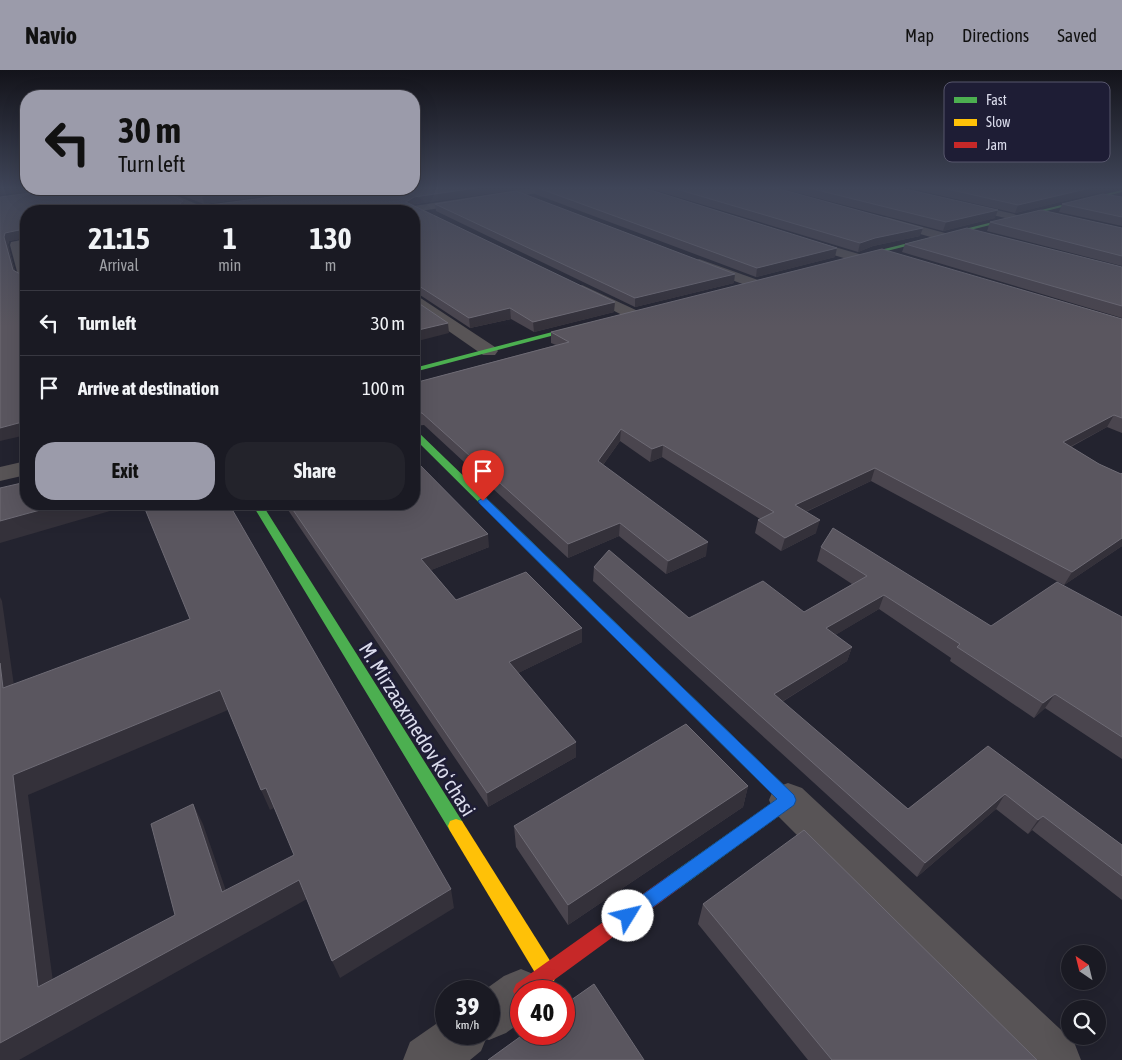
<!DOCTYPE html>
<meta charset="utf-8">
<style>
:root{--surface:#1a1a23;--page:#23232b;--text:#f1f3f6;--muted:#9fa1a6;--line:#383841;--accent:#9b9baa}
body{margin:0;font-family:"Asap Condensed",sans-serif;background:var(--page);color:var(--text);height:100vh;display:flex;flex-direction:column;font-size:19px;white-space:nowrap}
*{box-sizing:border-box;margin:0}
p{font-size:16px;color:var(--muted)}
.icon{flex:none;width:28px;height:28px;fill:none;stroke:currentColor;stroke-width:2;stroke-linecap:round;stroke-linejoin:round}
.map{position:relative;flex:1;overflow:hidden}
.details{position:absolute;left:20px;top:135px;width:400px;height:305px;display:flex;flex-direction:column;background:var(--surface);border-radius:20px;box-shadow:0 5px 20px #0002,0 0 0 1px var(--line)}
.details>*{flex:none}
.banner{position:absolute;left:20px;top:20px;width:400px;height:105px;border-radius:20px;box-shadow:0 5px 20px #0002,0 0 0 1px var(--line);background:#9b9baa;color:#111;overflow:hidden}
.needle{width:32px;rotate:325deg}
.fabs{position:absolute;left:1061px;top:875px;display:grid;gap:10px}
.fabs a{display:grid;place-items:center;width:45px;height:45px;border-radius:50%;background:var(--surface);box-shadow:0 5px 20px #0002,0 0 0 1px var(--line);font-size:25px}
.speed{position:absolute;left:435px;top:910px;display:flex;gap:10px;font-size:25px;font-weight:700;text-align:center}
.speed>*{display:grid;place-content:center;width:65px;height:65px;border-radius:50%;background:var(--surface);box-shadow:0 5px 20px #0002,0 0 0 1px var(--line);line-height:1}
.speed small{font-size:12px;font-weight:400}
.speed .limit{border:8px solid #d22;background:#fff;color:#111}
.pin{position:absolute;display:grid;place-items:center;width:42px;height:42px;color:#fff;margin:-51px -21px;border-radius:50% 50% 50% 0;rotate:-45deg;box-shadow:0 0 5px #0007}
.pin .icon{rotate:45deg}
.me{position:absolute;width:55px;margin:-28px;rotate:54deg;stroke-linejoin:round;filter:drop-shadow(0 0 4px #0008)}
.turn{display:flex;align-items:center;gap:18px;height:105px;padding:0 15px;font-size:22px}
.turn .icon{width:65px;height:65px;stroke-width:2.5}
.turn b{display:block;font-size:35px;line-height:42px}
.eta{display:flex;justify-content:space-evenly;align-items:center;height:85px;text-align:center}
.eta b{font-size:30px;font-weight:700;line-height:35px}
.primary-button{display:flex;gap:10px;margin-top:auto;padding:10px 15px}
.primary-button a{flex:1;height:58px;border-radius:20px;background:var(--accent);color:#111;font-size:20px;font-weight:700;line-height:58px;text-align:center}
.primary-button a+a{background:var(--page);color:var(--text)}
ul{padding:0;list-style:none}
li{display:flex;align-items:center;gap:15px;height:65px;padding:0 15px;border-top:1px solid var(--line)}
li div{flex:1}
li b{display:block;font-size:19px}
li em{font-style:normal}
header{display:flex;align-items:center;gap:30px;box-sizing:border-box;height:70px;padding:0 25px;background:var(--accent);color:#111}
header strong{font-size:24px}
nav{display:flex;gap:28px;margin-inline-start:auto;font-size:18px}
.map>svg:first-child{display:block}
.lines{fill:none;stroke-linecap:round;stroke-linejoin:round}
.street{fill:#585456;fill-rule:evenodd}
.fast{fill:#4caf50;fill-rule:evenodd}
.slow{fill:#ffc107;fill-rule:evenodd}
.jam{fill:#c62828;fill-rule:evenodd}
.wall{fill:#4a454e;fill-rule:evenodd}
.shaded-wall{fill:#34313a}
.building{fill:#5a565f;stroke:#6e6b75;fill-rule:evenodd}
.route{fill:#1a73e8;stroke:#114b97}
.labels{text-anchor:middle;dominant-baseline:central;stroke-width:5;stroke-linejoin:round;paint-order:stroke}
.near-street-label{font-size:21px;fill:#dbdcec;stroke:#1e1d35}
.key{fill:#1e1d35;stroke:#57566c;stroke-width:1}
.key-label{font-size:14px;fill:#dbdcec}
</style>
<header>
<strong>Navio</strong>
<nav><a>Map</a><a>Directions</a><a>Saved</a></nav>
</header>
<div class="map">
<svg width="1122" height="990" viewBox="0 0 1122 990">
<rect width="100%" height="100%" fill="#23232f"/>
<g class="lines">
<path class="street" d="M 532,118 L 556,118 L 551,121 L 414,142 L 395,141 L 401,138 Z
M 884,118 L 902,118 L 1014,144 L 1020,147 L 1014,150 L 885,120 Z
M 147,119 L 161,119 L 208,139 L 206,141 L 198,141 Z
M 886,147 L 945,163 L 947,166 L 941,170 L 882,153 L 882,149 Z
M 800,167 L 859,184 L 861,187 L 854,191 L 796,174 L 794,171 Z
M 26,169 L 26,177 L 23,177 L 26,187 L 26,213 L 19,209 L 10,175 L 11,172 Z
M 699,189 L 758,210 L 760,213 L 758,216 L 748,216 L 694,196 L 692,193 Z
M 582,215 L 638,241 L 640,244 L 632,249 L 626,247 L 577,222 L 575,219 Z
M 414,225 L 419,227 L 495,277 L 498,281 L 495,285 L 483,285 L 414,237 Z
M 26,391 L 26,405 L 0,411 L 0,397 Z
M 788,713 L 802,718 L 1074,972 L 1081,990 L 1021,990 L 774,742 L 769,730 L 774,718 Z
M 521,899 L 538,906 L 544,921 L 521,921 L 521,952 L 506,963 L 489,970 L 486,969 L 481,981 L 470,990 L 403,990 L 410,972 L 446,947 L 446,964 L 489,964 L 489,921 L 483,921 L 504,906 Z"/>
<path class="fast" d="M 1122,120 L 1122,122 L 847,191 L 844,189 Z
M 587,253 L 589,254 L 589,256 L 414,302 L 414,298 Z
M 414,360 L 417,361 L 794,725 L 796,730 L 794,735 L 680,818 L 674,820 L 668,818 L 665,812 L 668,806 L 777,729 L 414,368 Z
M 252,434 L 262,434 L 462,751 L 464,756 L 462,761 L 456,763 L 450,761 Z"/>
<path class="slow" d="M 456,749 L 462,751 L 554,897 L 556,904 L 554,911 L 547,913 L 540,911 L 450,761 L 448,756 L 450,751 Z"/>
<path class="jam" d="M 674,804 L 680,806 L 683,812 L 680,818 L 539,921 L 521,921 L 521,930 L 516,928 L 513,921 L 516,914 L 668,806 Z"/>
</g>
<path class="wall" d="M 414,118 L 527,118 L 415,134 L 413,135 L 614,242 L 534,262 L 511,249 L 470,258 L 420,225 L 414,224 L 414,141 L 26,141 L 26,365 L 0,127 L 183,131 L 184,135 L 210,135 ZM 24,168 L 24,203 L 22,205 L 15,201 L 8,175 L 9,171 Z
M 535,118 L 644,118 L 835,187 L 756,207 L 535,124 Z
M 648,118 L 776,118 L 920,166 L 873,176 L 858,182 Z
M 779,118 L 901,118 L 995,148 L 943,161 Z
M 909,118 L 1118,118 L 1015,143 Z
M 165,119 L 317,119 L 204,134 Z
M 1122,127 L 1122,156 L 1059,142 L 1062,134 Z
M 435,134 L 734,213 L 635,237 L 436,141 Z
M 990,152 L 1122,158 L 1122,196 L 987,161 Z
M 905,174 L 1122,197 L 1122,248 L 902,182 Z
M 1122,249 L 1122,363 L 1107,357 L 1071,377 L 1099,394 L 1121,404 L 1122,403 L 1122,476 L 1064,515 L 871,411 L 806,442 L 816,463 L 781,481 L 755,463 L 758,450 L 760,449 L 662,387 L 650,392 L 620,371 L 603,395 L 706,486 L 666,504 L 619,466 L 568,488 L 424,355 L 414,356 L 414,313 L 556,275 L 551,273 L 551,262 Z
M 284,434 L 414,434 L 489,477 L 431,500 L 456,530 L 582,558 L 582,572 L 518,603 L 576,687 L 488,737 Z
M 821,477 L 991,556 L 1122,547 L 1122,689 L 1045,638 L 1034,648 L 950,591 L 951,588 L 879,539 L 835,565 L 852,577 L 847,591 L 782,632 L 908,739 L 988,676 L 1122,775 L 1122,830 L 1032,760 L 1028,764 L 996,739 L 917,807 L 593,511 L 594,497 L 689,548 L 804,542 L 852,514 L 817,491 Z
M 748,716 L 743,737 L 568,855 L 516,777 L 514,756 Z
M 703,834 L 1037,990 L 808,990 L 698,854 Z"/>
<path class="shaded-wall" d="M 0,118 L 26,118 L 26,119 L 47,119 L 0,125 Z
M 476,118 L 527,118 L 415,134 L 407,140 L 406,132 L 414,127 Z
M 1090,118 L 1118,118 L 1015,143 L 1018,135 Z
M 261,119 L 317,119 L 204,134 L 202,126 Z
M 998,140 L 995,148 L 943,161 L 946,152 Z
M 923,158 L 920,166 L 873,176 L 858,182 L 860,173 L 875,168 Z
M 24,159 L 26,168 L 9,171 L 8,175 L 17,209 L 13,200 L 4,167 L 5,163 Z
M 837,178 L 835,187 L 756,207 L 757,198 Z
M 735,204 L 734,213 L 635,237 L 635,228 Z
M 615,232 L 614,242 L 534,262 L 533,252 Z
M 510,238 L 511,249 L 470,258 L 469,248 Z
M 448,253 L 449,263 L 414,272 L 414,261 Z
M 1114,345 L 1107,357 L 1056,384 L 1063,372 Z
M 26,351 L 26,365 L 0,371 L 0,358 Z
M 621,359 L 620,371 L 597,403 L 598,391 Z
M 663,375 L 662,387 L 650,392 L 652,379 Z
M 875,398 L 871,411 L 792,448 L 795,435 Z
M 62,434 L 134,434 L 0,473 L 0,451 Z
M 820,450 L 816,463 L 781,481 L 785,468 Z
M 620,453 L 619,466 L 568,488 L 568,474 Z
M 488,464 L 489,477 L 424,503 L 421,489 Z
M 1122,468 L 1122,476 L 1064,515 L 1072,502 Z
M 708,472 L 706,486 L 666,504 L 668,491 Z
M 884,525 L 879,539 L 822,573 L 826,558 Z
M 0,527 L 2,531 L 17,637 L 3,618 L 0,593 Z
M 582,558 L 582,572 L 510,607 L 509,592 Z
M 852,577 L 847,591 L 770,639 L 774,624 Z
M 220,620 L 228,640 L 28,725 L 56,934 L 38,917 L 13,705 Z
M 1055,624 L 1045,638 L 1034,648 L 1043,633 Z
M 576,672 L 576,687 L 488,737 L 487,723 Z
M 748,716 L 743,737 L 568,855 L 568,835 Z
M 266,718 L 274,738 L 270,740 L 261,720 Z
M 1005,724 L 996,739 L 917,807 L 925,793 Z
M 193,734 L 203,754 L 233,841 L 222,822 Z
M 1043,746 L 1032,760 L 1028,764 L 1038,750 Z
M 299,810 L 307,829 L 19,990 L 0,990 L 0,973 Z
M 451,819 L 454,838 L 340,908 L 332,891 Z"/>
<path class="building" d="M 414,118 L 476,118 L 414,127 L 406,132 L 615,232 L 533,252 L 510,238 L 469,248 L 419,216 L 414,214 L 414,141 L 26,141 L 26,351 L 0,358 L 0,127 L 61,119 L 157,119 L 183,131 L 180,133 L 182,135 L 210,135 L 332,119 L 414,119 ZM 24,159 L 24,168 L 22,170 L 24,203 L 22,205 L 13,200 L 4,167 L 5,163 Z
M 538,118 L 644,118 L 837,178 L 757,198 Z
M 673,118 L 776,118 L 923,158 L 875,168 L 860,173 Z
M 809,118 L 901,118 L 998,140 L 946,152 Z
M 943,118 L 1090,118 L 1018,135 Z
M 182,119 L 261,119 L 202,126 Z
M 516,121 L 735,204 L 635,228 L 435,134 Z
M 1103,124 L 1122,127 L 1122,147 L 1062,134 Z
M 1041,140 L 1122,158 L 1122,186 L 990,152 Z
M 967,158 L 1122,197 L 1122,236 L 905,174 Z
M 882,179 L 1122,249 L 1122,348 L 1114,345 L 1063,372 L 1099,394 L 1121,404 L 1122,403 L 1122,468 L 1072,502 L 875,398 L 795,435 L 820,450 L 785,468 L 758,450 L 774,442 L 663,375 L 652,379 L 621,359 L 598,391 L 708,472 L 668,491 L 620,453 L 568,474 L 422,343 L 414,343 L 414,313 L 569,272 L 551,262 Z
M 414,230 L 448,253 L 414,261 Z
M 414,389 L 488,464 L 421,489 L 456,530 L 526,502 L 582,558 L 509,592 L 576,672 L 487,723 L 289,434 L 414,434 Z
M 26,412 L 26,434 L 62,434 L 0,451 L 0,418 Z
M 143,434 L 229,434 L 451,819 L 332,891 L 299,810 L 0,973 L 0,593 L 3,618 L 190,549 ZM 220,620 L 261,720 L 266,718 L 294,785 L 222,822 L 193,734 L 151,754 L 175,845 L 38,917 L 13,705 Z
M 833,458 L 991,556 L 1057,512 L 1122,547 L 1122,667 L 1055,624 L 1043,633 L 957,577 L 960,574 L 884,525 L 826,558 L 852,577 L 774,624 L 908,739 L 988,676 L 1122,775 L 1122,806 L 1043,746 L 1038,750 L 1005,724 L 925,793 L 594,497 L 609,480 L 689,548 L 763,511 L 804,542 L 867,506 L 821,477 Z
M 686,654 L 748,716 L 568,835 L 514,756 Z
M 804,760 L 1037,990 L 832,990 L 703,834 Z
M 594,914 L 644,990 L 488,990 L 524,964 L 564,964 L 564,935 Z"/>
<linearGradient id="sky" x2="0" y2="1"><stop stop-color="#13131a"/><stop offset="0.46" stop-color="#3f4558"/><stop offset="1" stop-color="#3f4558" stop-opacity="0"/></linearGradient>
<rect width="1122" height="256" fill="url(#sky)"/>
<path class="route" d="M 483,428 L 487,429 L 794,725 L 796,730 L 794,735 L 628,855 L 621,852 L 618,846 L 621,840 L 777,729 L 480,434 L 478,431 Z"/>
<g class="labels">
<g class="near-street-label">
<text transform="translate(418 659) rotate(58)">M. Mirzaaxmedov koʻchasi</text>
</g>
</g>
<rect x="944" y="12" width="166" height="80" rx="8" class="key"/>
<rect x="954" y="27" width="23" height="6" fill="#4caf50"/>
<rect x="954" y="49" width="23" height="7" fill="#ffc107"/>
<rect x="954" y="72" width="23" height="6" fill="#c62828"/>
<g class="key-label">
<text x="986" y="35">Fast</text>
<text x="986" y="57">Slow</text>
<text x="986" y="80">Jam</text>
</g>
</svg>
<div class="fabs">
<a><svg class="needle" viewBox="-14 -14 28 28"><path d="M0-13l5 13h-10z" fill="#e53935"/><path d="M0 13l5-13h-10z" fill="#9fa1a6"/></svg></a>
<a><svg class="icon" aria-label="search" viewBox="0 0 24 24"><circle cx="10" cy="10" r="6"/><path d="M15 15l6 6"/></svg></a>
</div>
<div class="speed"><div>39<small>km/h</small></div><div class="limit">40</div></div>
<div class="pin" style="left:483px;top:431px;background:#d93025"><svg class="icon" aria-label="arrive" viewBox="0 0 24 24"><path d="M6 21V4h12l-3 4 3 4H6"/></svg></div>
<svg class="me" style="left:628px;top:846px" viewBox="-20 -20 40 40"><circle r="19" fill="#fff"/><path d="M0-13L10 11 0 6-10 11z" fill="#1a73e8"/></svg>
<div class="banner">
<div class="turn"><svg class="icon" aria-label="left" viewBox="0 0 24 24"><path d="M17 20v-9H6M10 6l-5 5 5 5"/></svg><div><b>30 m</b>Turn left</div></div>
</div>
<section class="details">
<div class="eta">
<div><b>21:15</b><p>Arrival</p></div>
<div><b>1</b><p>min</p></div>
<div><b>130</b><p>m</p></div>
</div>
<ul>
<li><svg class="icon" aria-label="left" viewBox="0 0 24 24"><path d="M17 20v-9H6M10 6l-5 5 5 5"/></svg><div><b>Turn left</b></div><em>30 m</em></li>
<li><svg class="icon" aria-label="arrive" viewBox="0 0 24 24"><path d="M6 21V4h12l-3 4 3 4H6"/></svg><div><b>Arrive at destination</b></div><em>100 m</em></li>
</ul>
<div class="primary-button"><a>Exit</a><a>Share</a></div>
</section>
</div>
